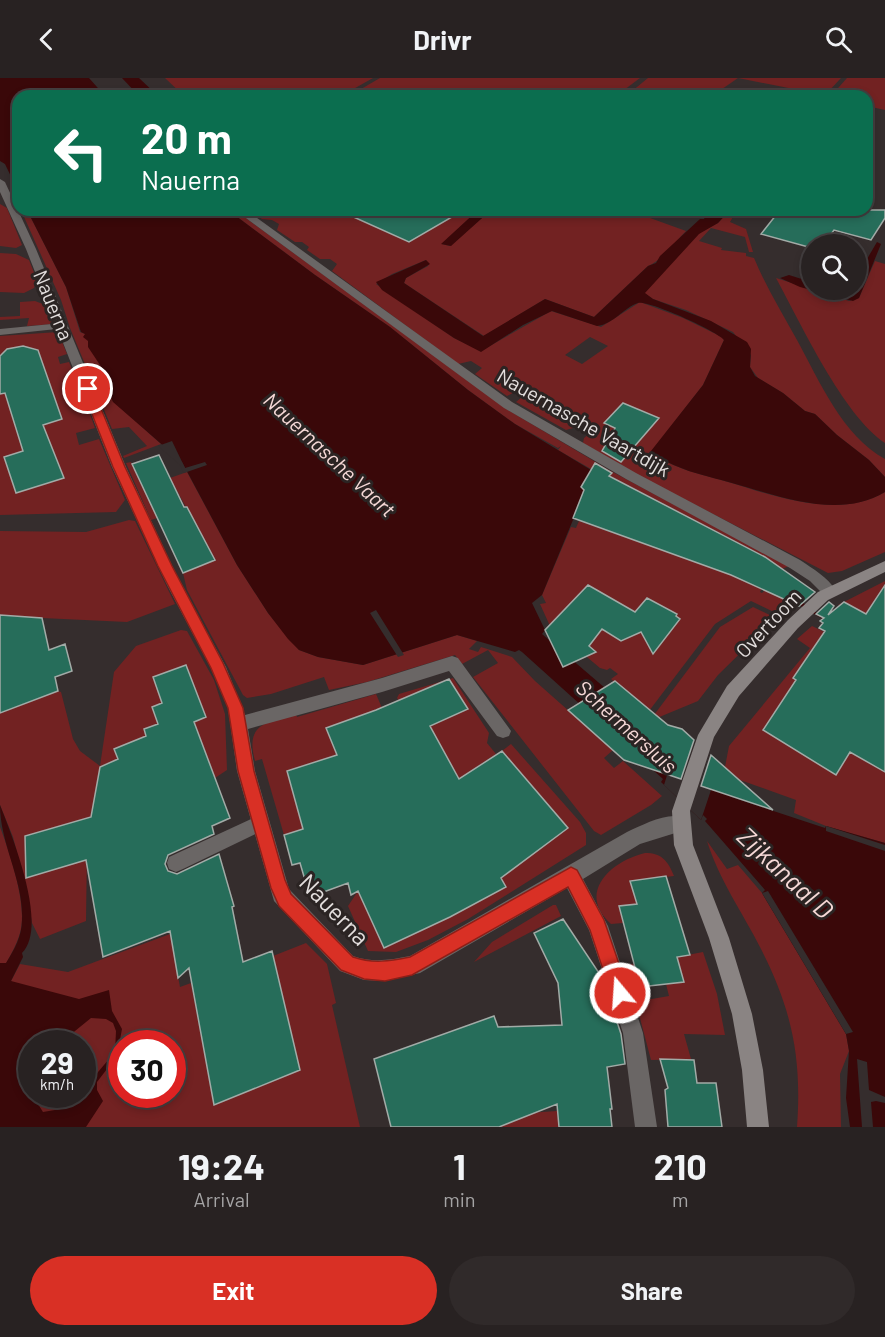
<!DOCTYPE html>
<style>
:root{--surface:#282222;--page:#302a2a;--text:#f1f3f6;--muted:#a5a4a5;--line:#443f40;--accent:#d93025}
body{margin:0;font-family:Barlow,sans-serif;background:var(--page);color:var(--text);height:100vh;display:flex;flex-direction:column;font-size:22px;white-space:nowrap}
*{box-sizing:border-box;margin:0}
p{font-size:20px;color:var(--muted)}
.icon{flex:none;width:33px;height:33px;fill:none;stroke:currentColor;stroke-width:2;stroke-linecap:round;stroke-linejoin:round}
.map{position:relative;height:1049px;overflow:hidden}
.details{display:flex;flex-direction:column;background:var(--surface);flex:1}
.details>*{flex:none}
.hud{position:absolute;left:12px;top:12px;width:861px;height:126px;border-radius:18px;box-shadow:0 3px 9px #0003,0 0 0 2px var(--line);background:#0b6e4f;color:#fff;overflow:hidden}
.buttons{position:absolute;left:801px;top:156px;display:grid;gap:12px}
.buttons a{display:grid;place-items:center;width:66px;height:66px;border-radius:50%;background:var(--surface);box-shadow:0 3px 9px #0003,0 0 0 2px var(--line);font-size:30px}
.speed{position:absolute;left:18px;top:952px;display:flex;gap:12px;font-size:30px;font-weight:700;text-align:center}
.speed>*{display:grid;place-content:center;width:78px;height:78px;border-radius:50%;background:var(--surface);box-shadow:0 3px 9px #0003,0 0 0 2px var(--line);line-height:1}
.speed small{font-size:15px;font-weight:400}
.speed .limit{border:9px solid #d22;background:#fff;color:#111}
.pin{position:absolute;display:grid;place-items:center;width:51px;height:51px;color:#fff;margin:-26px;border:3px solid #fff;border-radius:50%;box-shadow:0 2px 6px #0007}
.me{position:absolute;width:66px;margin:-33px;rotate:342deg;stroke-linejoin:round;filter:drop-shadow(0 0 4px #0008)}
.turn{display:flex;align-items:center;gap:21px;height:126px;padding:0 30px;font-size:27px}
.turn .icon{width:78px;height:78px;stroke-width:2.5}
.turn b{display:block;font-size:42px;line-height:51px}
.eta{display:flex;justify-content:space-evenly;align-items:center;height:102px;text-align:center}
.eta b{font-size:36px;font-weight:700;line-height:42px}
.button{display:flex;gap:12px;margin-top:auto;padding:12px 30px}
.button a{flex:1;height:69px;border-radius:36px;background:var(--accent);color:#fff;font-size:24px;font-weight:700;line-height:69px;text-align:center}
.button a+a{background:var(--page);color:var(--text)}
header{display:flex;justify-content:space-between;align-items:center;height:78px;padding:0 30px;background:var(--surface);font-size:27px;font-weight:700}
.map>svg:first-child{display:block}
.green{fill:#722222;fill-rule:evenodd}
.water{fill:#3a0809;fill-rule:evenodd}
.pier{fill:#352d2d}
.building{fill:#266d5a;stroke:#a2aba7;stroke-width:1.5}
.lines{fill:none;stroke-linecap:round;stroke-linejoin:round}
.lane{fill:#6a6665;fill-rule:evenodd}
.street{fill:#6a6665;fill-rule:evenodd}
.secondary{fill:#8a8483;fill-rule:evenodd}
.route{fill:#d93025;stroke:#8d1f18;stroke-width:1.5}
.labels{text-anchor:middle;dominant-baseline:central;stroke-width:6;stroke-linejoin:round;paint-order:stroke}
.street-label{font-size:20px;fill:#e3dedd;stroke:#2b2423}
.water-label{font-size:21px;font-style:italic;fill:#f6d9d7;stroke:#2b2423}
.near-street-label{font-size:24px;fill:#e3dedd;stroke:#2b2423}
.near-water-label{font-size:26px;font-style:italic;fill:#f6d9d7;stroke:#2b2423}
</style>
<header><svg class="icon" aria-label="back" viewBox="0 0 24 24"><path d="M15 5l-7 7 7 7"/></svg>Drivr<svg class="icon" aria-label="search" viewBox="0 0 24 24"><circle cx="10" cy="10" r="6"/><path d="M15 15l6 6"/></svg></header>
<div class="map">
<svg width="885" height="1049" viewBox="0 0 885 1049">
<rect width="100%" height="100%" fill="#352d2d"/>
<path class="green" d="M 165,0 L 373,0 L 341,18 L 184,18 Z
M 380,0 L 640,0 L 616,18 L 349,18 Z
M 648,0 L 841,0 L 828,14 L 829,18 L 738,0 L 712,18 L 626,18 Z
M 847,0 L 885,0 L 885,32 L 867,28 L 867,18 L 831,18 Z
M 0,126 L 7,130 L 22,167 L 16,170 L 0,168 Z
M 21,132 L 27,132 L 66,209 L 80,254 L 85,256 L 104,293 L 106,308 L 113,323 L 161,366 L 124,380 L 123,378 L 147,368 L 129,349 L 112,351 L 70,250 L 61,222 Z
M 228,132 L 235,132 L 508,332 L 609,392 L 789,488 L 782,491 L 762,477 L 593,389 L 591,391 L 558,372 L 561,368 L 558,370 L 515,346 L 468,312 L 390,249 L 315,197 Z
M 248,132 L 478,132 L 442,166 L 450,168 L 491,132 L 628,132 L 686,153 C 675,164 661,183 648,188 L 594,239 L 545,221 L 484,258 L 404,205 L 406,200 L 428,188 L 429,186 L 426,182 L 392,196 L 376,206 L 454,260 L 481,273 L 551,233 L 601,249 L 640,224 L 683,240 L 722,259 L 724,262 L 703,307 L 651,374 C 673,391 701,396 728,404 C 775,418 838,442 885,414 L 885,474 L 842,493 L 828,495 L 645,401 L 583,365 L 584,360 L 596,350 L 581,343 L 573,350 L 566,352 L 516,324 L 522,319 L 515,314 L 507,318 L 475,296 L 482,290 L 471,283 L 458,286 L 332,193 L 337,186 L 330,181 L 320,181 L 307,172 L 309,169 L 302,164 L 295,164 L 277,152 L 279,146 L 272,142 L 262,141 ZM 590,259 L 608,268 L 582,286 L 565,277 Z
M 730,132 L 737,132 L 730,144 L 746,151 L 753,174 L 749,174 L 745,159 L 711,150 L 699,163 L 722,170 L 721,172 L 746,175 L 746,178 L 754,180 C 766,209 782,235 797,262 C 820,304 842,357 885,381 L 885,399 L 869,382 L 837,357 L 815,336 L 805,333 L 783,315 L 758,300 L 750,289 L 751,277 L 733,254 L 686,232 L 653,221 L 644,215 L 699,155 L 718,145 Z
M 0,175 L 16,176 L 29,182 L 37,202 L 34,210 L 24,215 L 0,214 Z
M 875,183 L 885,186 L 885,365 C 843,337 801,246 776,200 L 849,223 L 859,220 Z
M 35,223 L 48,228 L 55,246 L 27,248 L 29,240 L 0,242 L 0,239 L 20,238 L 20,224 Z
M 58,254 L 67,276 L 58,279 L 60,286 L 69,284 L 76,301 L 67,303 L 67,306 L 77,304 L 84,321 L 75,325 L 76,327 L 86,325 L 95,350 L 76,355 L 79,367 L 99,361 L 125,422 L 116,434 L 0,437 L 0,258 Z
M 131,384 L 157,439 L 157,440 L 151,442 L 126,385 Z
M 187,394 L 237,487 L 268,535 L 299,572 L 318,579 L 363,587 L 457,557 L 477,563 L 469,571 L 478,574 L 481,569 L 512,579 L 535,603 L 613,672 L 604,680 L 614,690 L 623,683 L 662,718 L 651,727 L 601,757 L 594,753 L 473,599 L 498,585 L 488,572 L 462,586 L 455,577 L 367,604 L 329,612 L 324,599 L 271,616 L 247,620 L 243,617 L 187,512 L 183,495 L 215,482 L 170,400 Z
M 129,442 L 135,443 L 175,526 L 127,544 L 42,540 L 0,575 L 0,453 L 86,454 Z
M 579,443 L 741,500 L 762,510 L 760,514 L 762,515 L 769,509 L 794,525 L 782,538 L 751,523 L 715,546 L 649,633 L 611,601 L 618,596 L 610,590 L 607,592 L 600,590 L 550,548 L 540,526 L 546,525 L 542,517 L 571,449 L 576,450 Z
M 885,503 L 885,547 L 838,527 Z
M 753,529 L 776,540 L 718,597 L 698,623 L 657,640 L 654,637 L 720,549 Z
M 812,548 L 885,583 L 885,765 L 826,748 L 794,735 L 796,722 L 740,702 L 725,689 L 729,668 L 810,570 L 797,561 Z
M 181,552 L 187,553 L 214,602 L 225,636 L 227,692 L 215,700 L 199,657 L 161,657 L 206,639 L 186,587 L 153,599 L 162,625 L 152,629 L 158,646 L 144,651 L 146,658 L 114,671 L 118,681 L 100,689 L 87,770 L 86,843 L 40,861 L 32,845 L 27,813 L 13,759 L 0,727 L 0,635 L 58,613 L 61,614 L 73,661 L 80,673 L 100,688 L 114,594 L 136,568 Z
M 453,600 L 489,655 L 487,665 L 496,676 L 466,696 L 483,717 L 503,798 L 568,750 L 502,673 L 511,666 L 580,744 L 586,755 L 586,767 L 468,841 L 428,862 L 396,874 L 368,873 L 348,828 L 358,813 L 384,870 L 450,838 L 397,662 L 467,631 L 449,601 L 399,623 L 397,620 L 399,616 Z
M 376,616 L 382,630 L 326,650 L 343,694 L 331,679 L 287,693 L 303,751 L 284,757 L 262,681 L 255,683 C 245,646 265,645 296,636 L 297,639 Z
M 0,749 C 10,776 28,827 20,855 C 17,866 11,876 6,886 L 0,885 Z
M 707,763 L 727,791 L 738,787 L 762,815 L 846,956 L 849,973 L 840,996 L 841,1049 L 797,1049 C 802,980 792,932 761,871 C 743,835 719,802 707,763 Z
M 645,775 C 662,775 668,783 674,798 L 630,803 L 637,826 L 619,828 L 623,845 L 611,846 C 576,815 611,783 645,775 Z
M 553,827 L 556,827 L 561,838 L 474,884 L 492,864 Z
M 170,856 L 180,909 L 191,905 L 214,1027 L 300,992 L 273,878 L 306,865 L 327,886 L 336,925 L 332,927 L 360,1049 L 40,1049 L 34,1021 C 27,1012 28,1002 31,993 L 32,1017 L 82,1017 L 82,966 L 56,966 L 11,903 L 20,886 L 68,894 ZM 122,966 L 172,966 L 172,1017 L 122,1017 Z
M 703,874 L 717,916 L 725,957 L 684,956 L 691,981 L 651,982 L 626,887 L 636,885 L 646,922 L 669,918 L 666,906 L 677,879 Z
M 557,1033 L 559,1049 L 499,1049 L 528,1035 Z"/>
<path class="water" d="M 0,0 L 89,0 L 105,18 L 18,18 L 18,113 L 5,86 L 0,83 Z
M 122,0 L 139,0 L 158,18 L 139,18 Z
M 27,132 L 228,132 L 315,197 L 390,249 L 468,312 L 515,346 L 591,392 L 704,451 L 834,548 L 766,507 L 575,437 L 542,517 L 532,525 L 545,552 L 542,556 L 675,670 L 680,670 L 715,700 L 716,706 L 731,719 L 825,750 L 826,748 L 885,765 L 885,1049 L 850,1049 L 846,1020 L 849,973 L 846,956 L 762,815 L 765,812 L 705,743 L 707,741 L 703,737 L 701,742 L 661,704 L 663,701 L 522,574 L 519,572 L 515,574 L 457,557 L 363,587 L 318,579 L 299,572 L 288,561 L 268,535 L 237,487 L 182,384 L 113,324 L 106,308 L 104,293 L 88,269 L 88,263 L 83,259 L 85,256 L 81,254 L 66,209 Z
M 478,132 L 491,132 L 451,168 L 441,166 Z
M 709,132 L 730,132 L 718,145 L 699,156 L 645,215 L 653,221 L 711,243 L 747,264 L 751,271 L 750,289 L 755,298 L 783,315 L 805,333 L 815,336 L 837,357 L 869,382 L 885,399 L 885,414 C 839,442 779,418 732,405 C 704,397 674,392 651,373 L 703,307 L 724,262 C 717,253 648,222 638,225 C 623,230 614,246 597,248 L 552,233 L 523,247 L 481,274 L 454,260 L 382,212 L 376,204 L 426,182 L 430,186 L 406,200 L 404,205 L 483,258 L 545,221 L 594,239 L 648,188 L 656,185 L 660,178 L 700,141 L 704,141 Z
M 877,164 L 881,166 L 859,220 L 853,223 L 800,209 L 780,200 L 789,197 L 811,204 L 812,212 L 840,214 L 856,212 L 857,198 Z
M 0,727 C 12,758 49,848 22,875 L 23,879 L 11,903 L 79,921 L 109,912 L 112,933 L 122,951 L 117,978 L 97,1004 L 97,1012 L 103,1023 L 86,1049 L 0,1049 L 0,885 L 6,885 C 14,872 22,858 22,842 C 24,803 0,766 0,727 ZM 91,940 L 106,941 L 113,945 L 116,953 L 115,974 L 87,1007 L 81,1021 L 74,1026 L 68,1022 L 61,1031 L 43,1034 C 23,1004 32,1000 32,966 L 59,966 Z"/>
<path class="pier" d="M 172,363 L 185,390 L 205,384 L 207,387 L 184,395 L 179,386 L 158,368 Z
M 376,532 L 404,577 L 398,579 L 370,535 Z
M 680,670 L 715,700 L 701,742 L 664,707 L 675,671 Z
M 826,748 L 885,767 L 885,773 L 826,753 Z
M 768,813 L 853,954 L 846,956 L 762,815 Z
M 857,981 L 867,984 L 869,1012 L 885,1019 L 885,1025 L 876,1023 L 871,1024 L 873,1049 L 862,1049 Z"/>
<path class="building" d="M 338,132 L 464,132 L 409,164 Z
M 780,132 L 885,132 L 885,140 L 871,162 L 834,152 L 824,166 L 812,166 L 812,170 L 761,156 Z
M 23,268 L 38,272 L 62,341 L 43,347 L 64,400 L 16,415 L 4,379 L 23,373 L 5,315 L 0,316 L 0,278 L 7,271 Z
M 623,325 L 659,340 L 621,384 L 602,373 L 615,350 L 604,345 Z
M 159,377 L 184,429 L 187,429 L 215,482 L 183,495 L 132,386 Z
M 595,385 L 612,395 L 609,398 L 765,479 L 815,514 L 799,528 L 731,497 L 573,440 L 584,412 L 581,409 Z
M 588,507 L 635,534 L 647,520 L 677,536 L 676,538 L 680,541 L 653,576 L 641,554 L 621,563 L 602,551 L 589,568 L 596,574 L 563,589 L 545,552 Z
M 885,507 L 885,694 L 850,674 L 836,697 L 763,652 L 796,602 L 793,600 L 825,553 L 819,550 L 823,545 L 820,543 L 824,540 L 816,536 L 829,524 L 834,528 L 828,537 L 844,524 L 866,536 Z
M 0,537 L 42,540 L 49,572 L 65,566 L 72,593 L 55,599 L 58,613 L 0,635 Z
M 186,587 L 206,639 L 194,644 L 230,740 L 212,748 L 214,756 L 168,777 L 165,786 L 168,793 L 177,796 L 219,776 L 234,828 L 232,829 L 243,884 L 272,873 L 300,992 L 214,1027 L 189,890 L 178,900 L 170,853 L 103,879 L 86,782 L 26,800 L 25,758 L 91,739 L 100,689 L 118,681 L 114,671 L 146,658 L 144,651 L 158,646 L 152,629 L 162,625 L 153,599 Z
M 449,601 L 468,631 L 430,648 L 459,701 L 502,673 L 568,750 L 501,800 L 506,809 L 450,839 L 384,870 L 358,813 L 351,817 L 348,805 L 310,819 L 300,785 L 292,787 L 284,757 L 303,751 L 287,693 L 337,677 L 326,650 L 376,632 Z
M 615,603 L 668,647 L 682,651 L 694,662 L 681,701 L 624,682 L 568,632 Z
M 711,677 L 773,732 L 701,708 Z
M 666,798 L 690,877 L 677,879 L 684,904 L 640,909 L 619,828 L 637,826 L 630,803 Z
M 563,841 L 603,901 L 621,956 L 625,986 L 607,989 L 612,1031 L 610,1031 L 612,1049 L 559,1049 L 557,1026 L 499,1049 L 391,1049 L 374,981 L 494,938 L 498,949 L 562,947 L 558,905 L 534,855 Z
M 660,981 L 694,982 L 697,1005 L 716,1005 L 722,1049 L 668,1049 L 665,1012 L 668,1010 Z"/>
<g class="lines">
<path class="lane" d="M 62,245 L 66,246 L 66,250 L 0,257 L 0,251 Z
M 260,737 L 266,739 L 269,745 L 266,751 L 183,791 L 176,794 L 169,791 L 167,785 L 169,779 Z"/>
<path class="street" d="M 0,101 L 5,104 L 36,171 L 126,389 L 181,507 L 226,589 L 245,637 L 382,600 L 452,578 L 458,580 L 511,653 L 509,658 L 503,660 L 497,658 L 449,593 L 382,614 L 248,651 L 255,693 L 289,811 L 353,878 C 373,885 390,882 410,878 L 627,754 C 643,747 668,733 685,740 L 688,746 L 685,752 L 640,766 L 583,801 L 608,848 L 643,955 L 657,1049 L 635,1049 L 623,955 L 589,852 L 567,810 L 420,895 L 385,903 L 364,902 L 340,893 L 274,823 L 237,693 L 228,630 L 211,590 L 167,507 L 112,389 L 26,171 L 0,114 Z
M 235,132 L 246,132 L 512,324 L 636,395 L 800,482 C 813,491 828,499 836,513 L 834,517 L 824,517 L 810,503 L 790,490 L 626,401 L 504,330 Z"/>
<path class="secondary" d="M 885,483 L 885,494 L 828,522 L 798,550 L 739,618 L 714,659 L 690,733 L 693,767 L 729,860 L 752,936 L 763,992 L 769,1049 L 747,1049 L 742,992 L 732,936 L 709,860 L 674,767 L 672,733 L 698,657 L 727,608 L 788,542 L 818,514 Z"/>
</g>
<path class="route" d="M 88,308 L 93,311 L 125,389 L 172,488 L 223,585 L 243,630 L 254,693 L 285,802 L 291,816 L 353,879 C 373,886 390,883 410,879 L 571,789 L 577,792 L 604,842 L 629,915 L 627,922 L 620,924 L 613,922 L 590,852 L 568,809 L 412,897 L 385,903 L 364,901 L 341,892 L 279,828 L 271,810 L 238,693 L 228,630 L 211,590 L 158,488 L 113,389 L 82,311 Z"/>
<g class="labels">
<g class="street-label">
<text transform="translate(54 227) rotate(68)">Nauerna</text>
<text transform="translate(584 344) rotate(30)">Nauernasche Vaartdijk</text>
<text transform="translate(768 545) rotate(-47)">Overtoom</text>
</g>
<g class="water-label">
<text transform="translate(330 376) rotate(43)">Nauernasche Vaart</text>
<text transform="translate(627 648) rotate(42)">Schermersluis</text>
</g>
<g class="near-street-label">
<text transform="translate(335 831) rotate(46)">Nauerna</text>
</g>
<g class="near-water-label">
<text transform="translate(786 794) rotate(43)">Zijkanaal D</text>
</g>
</g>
</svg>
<div class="buttons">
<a><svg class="icon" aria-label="search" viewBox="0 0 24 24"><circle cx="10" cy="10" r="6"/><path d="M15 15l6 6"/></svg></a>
</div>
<div class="speed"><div>29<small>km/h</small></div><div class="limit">30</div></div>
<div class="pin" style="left:88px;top:311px;background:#d93025"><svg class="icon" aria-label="arrive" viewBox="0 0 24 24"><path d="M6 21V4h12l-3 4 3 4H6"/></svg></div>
<svg class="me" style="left:620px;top:915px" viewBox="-20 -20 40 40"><circle r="17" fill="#d93025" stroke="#fff" stroke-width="3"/><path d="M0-11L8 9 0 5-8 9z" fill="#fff"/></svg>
<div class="hud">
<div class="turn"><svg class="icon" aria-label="left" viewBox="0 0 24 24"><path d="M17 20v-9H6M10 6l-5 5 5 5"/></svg><div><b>20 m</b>Nauerna</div></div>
</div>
</div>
<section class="details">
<div class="eta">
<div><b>19:24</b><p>Arrival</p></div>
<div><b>1</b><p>min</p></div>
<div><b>210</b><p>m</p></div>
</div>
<div class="button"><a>Exit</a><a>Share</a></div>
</section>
